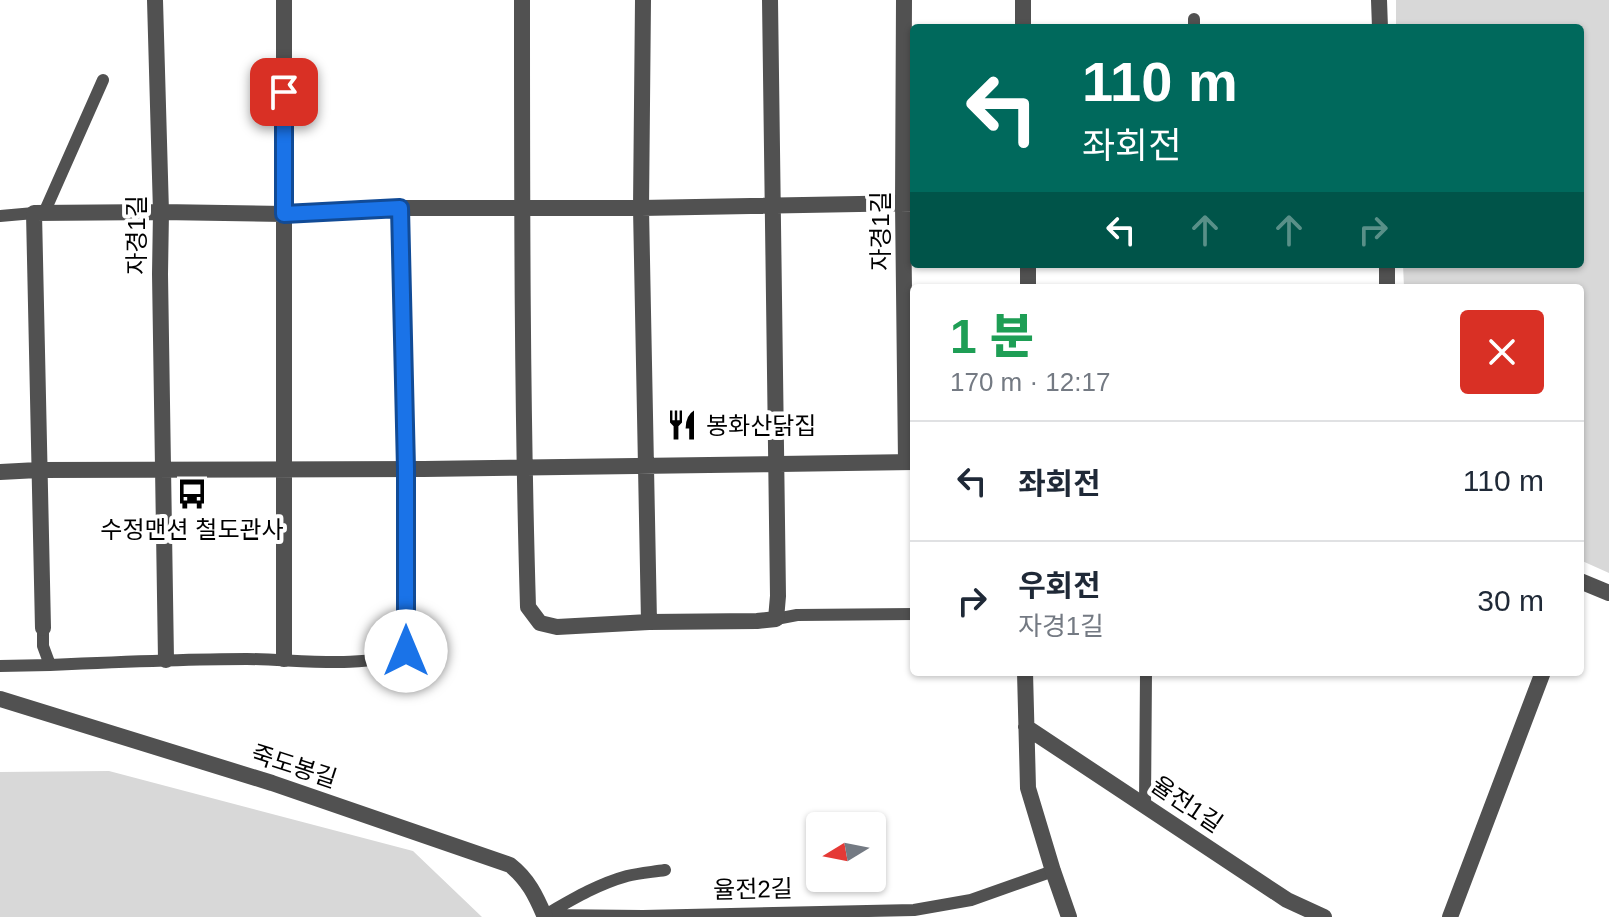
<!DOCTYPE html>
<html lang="ko">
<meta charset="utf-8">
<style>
:root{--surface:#fff;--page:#f2f2f3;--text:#1f2937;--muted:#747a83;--line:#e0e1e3}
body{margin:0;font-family:Helvetica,"Noto Sans KR",sans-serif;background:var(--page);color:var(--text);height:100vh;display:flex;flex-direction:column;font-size:30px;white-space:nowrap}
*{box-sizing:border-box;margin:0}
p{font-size:26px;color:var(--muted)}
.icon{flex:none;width:44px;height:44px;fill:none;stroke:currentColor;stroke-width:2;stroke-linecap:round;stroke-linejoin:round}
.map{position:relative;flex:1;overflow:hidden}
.panel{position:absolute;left:910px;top:284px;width:674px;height:392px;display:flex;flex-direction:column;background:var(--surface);border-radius:8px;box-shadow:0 2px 6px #0004}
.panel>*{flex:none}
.guide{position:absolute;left:910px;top:24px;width:674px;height:244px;border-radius:8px;box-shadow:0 2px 6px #0004;background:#00695c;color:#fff;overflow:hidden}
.needle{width:52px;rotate:260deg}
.controls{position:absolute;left:806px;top:812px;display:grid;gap:16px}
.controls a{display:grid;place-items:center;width:80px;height:80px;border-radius:8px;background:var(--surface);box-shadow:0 2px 6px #0004;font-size:40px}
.pin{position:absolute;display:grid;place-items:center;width:68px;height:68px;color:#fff;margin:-34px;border-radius:16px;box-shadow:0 4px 12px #0006}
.me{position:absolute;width:88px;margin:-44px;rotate:0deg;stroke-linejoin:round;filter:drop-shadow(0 0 6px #0008)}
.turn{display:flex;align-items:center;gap:28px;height:168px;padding:0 40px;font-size:36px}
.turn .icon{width:104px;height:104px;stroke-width:2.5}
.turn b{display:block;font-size:56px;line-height:68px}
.lanes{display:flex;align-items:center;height:76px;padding:0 40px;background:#0003;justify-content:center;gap:40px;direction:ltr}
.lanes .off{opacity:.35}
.round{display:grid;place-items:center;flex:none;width:84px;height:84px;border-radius:8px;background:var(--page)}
.headline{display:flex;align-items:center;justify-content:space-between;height:136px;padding:0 40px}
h1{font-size:48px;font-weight:800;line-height:60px;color:#1e9e55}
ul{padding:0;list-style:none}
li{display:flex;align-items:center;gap:24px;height:120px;padding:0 40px;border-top:2px solid var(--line)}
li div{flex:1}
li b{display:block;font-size:30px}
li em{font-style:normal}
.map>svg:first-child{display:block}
.green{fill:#d8d8d8}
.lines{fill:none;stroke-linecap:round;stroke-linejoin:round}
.service{stroke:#515151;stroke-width:12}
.minor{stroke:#515151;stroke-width:16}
.route-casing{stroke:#114b97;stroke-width:20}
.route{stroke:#1a73e8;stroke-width:14}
.labels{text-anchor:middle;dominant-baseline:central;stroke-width:8;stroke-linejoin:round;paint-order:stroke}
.street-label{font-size:24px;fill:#000;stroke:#fff}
.poi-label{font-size:24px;fill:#000;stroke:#fff;text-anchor:start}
</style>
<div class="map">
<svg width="1609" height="917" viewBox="0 0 1609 917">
<rect width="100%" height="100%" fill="#fff"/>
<path class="green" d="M 1396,0 L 1609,0 L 1609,573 L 1580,560 L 1580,288 L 1404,288 L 1403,264 L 1580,264 L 1580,28 L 1396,28 Z
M 109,771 L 413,851 L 482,917 L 0,917 L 0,772 Z"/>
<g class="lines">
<path class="service" d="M 1194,19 L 1194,28
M 44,213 L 103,80
M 0,216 L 34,213
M 776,619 L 797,615 L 914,614
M 43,628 L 43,646 L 50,665 C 116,662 182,659 247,659 C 295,659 363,670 406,651
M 0,666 L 50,665
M 1145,805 L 1146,672
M 547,914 C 573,899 598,884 627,876 C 640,873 653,872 665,870
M 544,915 L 643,916 L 914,910 L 971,900 L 1053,871"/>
<path class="minor" d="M 155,0 L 161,212 L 160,274 L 166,660
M 522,0 C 522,203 522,405 528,607 L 540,623 L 557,627 L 649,622 L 757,621 L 776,619 L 778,596 L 770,0
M 643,0 L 641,208 L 649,622
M 904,0 L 903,204 L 906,462
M 1023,0 L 1023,28
M 1379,0 L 1380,28
M 400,208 L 406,469 L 406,651
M 1387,264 L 1387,288
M 1028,288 L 1028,264
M 0,472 L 38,470 L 424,469 L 914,462
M 1580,581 L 1609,593
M 43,628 L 34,213 L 161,212 L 284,214 L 400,208 L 641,208 L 914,203
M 284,659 L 284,0
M 1025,672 L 1028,788 L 1053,871 L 1069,917
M 0,699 L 272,783 L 510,865 C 528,879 536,896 545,917
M 1026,727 L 1287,900 L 1324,917
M 1450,917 L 1543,672"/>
</g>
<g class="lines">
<g class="route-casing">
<path id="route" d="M 284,92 L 284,214 L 400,208 L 406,469 L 406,651"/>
</g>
<use href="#route" class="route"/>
</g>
<defs>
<g id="restaurant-bare" transform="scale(2.4)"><path d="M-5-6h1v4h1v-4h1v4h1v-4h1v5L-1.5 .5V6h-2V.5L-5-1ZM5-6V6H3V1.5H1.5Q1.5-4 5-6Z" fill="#000" stroke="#fff" stroke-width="2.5" paint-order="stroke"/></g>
<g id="bus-bare" transform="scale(2.4)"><path d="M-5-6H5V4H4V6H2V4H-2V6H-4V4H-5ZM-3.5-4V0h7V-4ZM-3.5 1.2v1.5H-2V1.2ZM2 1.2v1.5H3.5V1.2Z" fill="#000" stroke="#fff" stroke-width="2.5" paint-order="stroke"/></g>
</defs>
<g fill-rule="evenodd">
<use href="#restaurant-bare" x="682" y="425"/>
<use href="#bus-bare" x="192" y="494"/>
</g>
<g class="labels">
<g class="street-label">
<text transform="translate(880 231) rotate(-90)">자경1길</text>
<text transform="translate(136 235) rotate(-90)">자경1길</text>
<text transform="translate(294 766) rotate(18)">죽도봉길</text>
<text transform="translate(1187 804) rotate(34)">율전1길</text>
<text transform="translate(753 889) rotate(-1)">율전2길</text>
</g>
<g class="poi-label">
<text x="706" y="425">봉화산닭집</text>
<text x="192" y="529" text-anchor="middle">수정맨션 철도관사</text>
</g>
</g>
</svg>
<div class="controls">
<a><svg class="needle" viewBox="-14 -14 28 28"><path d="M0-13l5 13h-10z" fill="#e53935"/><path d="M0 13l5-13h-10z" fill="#747a83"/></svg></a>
</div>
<div class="pin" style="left:284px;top:92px;background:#d93025"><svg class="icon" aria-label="arrive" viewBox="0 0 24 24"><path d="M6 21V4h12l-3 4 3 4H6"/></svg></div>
<svg class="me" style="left:406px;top:651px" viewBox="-20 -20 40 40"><circle r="19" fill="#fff"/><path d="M0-13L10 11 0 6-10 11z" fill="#1a73e8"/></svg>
<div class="guide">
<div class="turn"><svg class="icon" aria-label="left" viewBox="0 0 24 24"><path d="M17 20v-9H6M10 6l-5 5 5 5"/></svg><div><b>110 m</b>좌회전</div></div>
<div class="lanes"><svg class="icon" aria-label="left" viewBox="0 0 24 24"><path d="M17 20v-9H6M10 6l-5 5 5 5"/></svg><svg class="icon off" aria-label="ahead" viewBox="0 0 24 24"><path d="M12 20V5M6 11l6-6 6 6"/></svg><svg class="icon off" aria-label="ahead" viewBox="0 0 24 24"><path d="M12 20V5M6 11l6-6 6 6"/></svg><svg class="icon off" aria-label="right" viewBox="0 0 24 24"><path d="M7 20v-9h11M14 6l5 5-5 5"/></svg></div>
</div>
<section class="panel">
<div class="headline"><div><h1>1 분</h1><p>170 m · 12:17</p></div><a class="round" style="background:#d93025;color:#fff"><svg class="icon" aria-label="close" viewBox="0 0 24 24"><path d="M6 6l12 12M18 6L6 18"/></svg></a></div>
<ul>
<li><svg class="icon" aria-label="left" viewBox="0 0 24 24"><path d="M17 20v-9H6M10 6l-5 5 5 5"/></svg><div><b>좌회전</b></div><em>110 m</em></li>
<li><svg class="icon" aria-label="right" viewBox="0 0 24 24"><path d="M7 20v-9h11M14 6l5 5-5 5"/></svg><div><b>우회전</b><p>자경1길</p></div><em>30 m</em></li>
</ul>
</section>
</div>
